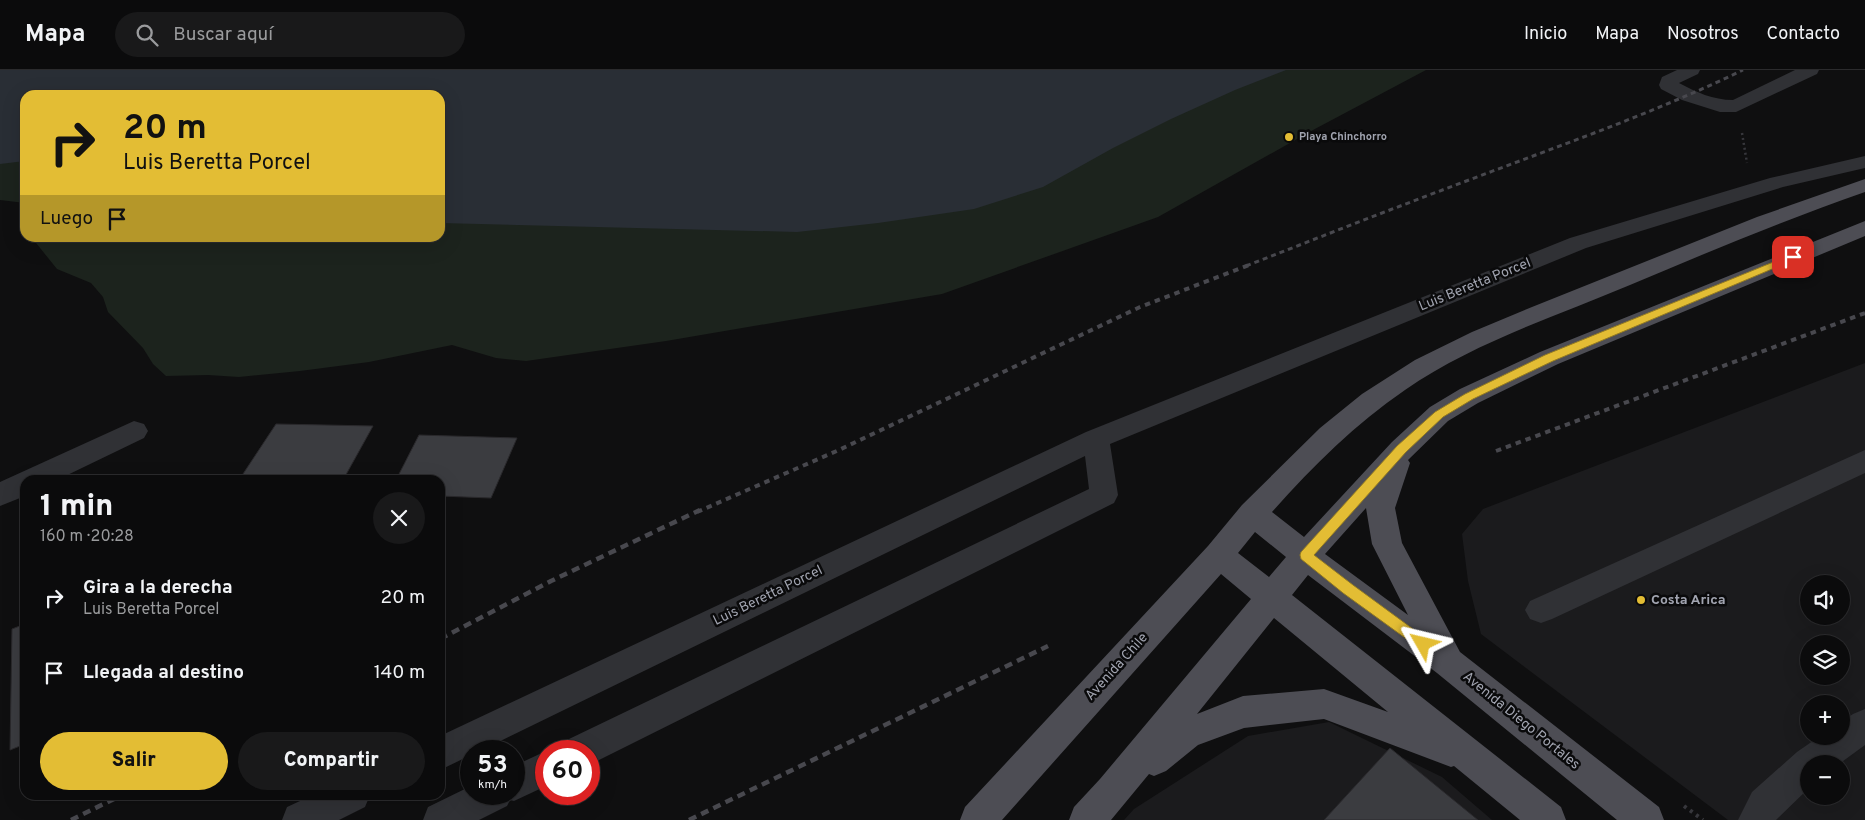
<!DOCTYPE html>
<html lang="es">
<meta charset="utf-8">
<style>
:root{--surface:#0b0b0c;--page:#19191a;--text:#f1f3f6;--muted:#9a9b9d;--line:#2b2b2d;--accent:#e3bd34}
body{margin:0;font-family:Overpass,sans-serif;background:var(--page);color:var(--text);height:100vh;display:flex;flex-direction:column;font-size:19px;white-space:nowrap}
*{box-sizing:border-box;margin:0}
p{font-size:16px;color:var(--muted)}
.icon{flex:none;width:28px;height:28px;fill:none;stroke:currentColor;stroke-width:2;stroke-linecap:round;stroke-linejoin:round}
.map{position:relative;flex:1;overflow:hidden}
.panel{position:absolute;left:20px;top:405px;width:425px;height:325px;display:flex;flex-direction:column;background:var(--surface);border-radius:15px;box-shadow:0 5px 20px #0002,0 0 0 1px var(--line)}
.panel>*{flex:none}
.banner{position:absolute;left:20px;top:20px;width:425px;height:152px;border-radius:15px;box-shadow:0 5px 20px #0002,0 0 0 1px var(--line);background:#e3bd34;color:#111;overflow:hidden}
.tools{position:absolute;left:1800px;top:505px;display:grid;gap:10px}
.tools a{display:grid;place-items:center;width:50px;height:50px;border-radius:50%;background:var(--surface);box-shadow:0 5px 20px #0002,0 0 0 1px var(--line);font-size:25px}
.speed{position:absolute;left:460px;top:670px;display:flex;gap:10px;font-size:25px;font-weight:700;text-align:center}
.speed>*{display:grid;place-content:center;width:65px;height:65px;border-radius:50%;background:var(--surface);box-shadow:0 5px 20px #0002,0 0 0 1px var(--line);line-height:1}
.speed small{font-size:12px;font-weight:400}
.speed .limit{border:8px solid #d22;background:#fff;color:#111}
.pin{position:absolute;display:grid;place-items:center;width:42px;height:42px;color:#fff;margin:-21px;border-radius:10px;box-shadow:0 2px 8px #0006}
.me{position:absolute;width:55px;margin:-28px;rotate:307deg;stroke-linejoin:round;filter:drop-shadow(0 0 4px #0008)}
.turn{display:flex;align-items:center;gap:18px;height:105px;padding:0 20px;font-size:22px}
.turn .icon{width:65px;height:65px;stroke-width:2.5}
.turn b{display:block;font-size:35px;line-height:42px}
.then{display:flex;align-items:center;height:48px;padding:0 20px;background:#0003;gap:10px;font-size:19px}
.round{display:grid;place-items:center;flex:none;width:52px;height:52px;border-radius:26px;background:var(--page)}
.summary{display:flex;align-items:center;justify-content:space-between;height:85px;padding:0 20px}
h1{font-size:30px;font-weight:800;line-height:38px}
.cta{display:flex;gap:10px;margin-top:auto;padding:10px 20px}
.cta a{flex:1;height:58px;border-radius:30px;background:var(--accent);color:#111;font-size:20px;font-weight:800;line-height:58px;text-align:center}
.cta a+a{background:var(--page);color:var(--text)}
ul{padding:0;list-style:none}
li{display:flex;align-items:center;gap:15px;height:75px;padding:0 20px}
li div{flex:1}
li b{display:block;font-size:19px}
li em{font-style:normal}
header{display:flex;align-items:center;gap:30px;box-sizing:border-box;height:70px;padding:0 25px;background:var(--surface);border-bottom:1px solid var(--line)}
header strong{font-size:24px}
nav{display:flex;gap:28px;margin-inline-start:auto;font-size:18px}
.search{width:350px;height:45px;background:var(--page);display:flex;align-items:center;gap:12px;box-sizing:border-box;padding:0 18px;border-radius:28px;color:var(--muted);font-size:19px}
.map>svg:first-child{display:block}
.built{fill:#1b1b1d;fill-rule:evenodd}
.green{fill:#1c231d}
.water{fill:#292e35}
.building{fill:#3b3c40;stroke:#2a292c}
.lines{fill:none;stroke-linecap:round;stroke-linejoin:round}
.path-far1{stroke:#37373c;stroke-width:2.5;stroke-dasharray:2 3;stroke-linecap:butt}
.path{stroke:#37373c;stroke-width:4;stroke-dasharray:3 4.5;stroke-linecap:butt}
.minor{fill:#303135;fill-rule:evenodd}
.major{fill:#4d4d54;fill-rule:evenodd}
.rail-far2{stroke:#48484e;stroke-width:3;stroke-dasharray:5 4;stroke-linecap:butt}
.rail-far1{stroke:#48484e;stroke-width:4;stroke-dasharray:5.5 5;stroke-linecap:butt}
.rail{stroke:#48484e;stroke-width:4.5;stroke-dasharray:8 5.5;stroke-linecap:butt}
.route{fill:#e3bd34;stroke:#947b22}
.poi-dot{fill:#e3bd34;stroke:#0a0a0b;stroke-width:2}
.labels{text-anchor:middle;dominant-baseline:central;stroke-width:5;stroke-linejoin:round;paint-order:stroke}
.far-poi-label{font-size:11px;font-weight:bold;fill:#a1a4b0;stroke:#0a0a0b;text-anchor:start}
.street-label{font-size:14px;fill:#a1a4b0;stroke:#0a0a0b}
.poi-label{font-size:14px;font-weight:bold;fill:#a1a4b0;stroke:#0a0a0b;text-anchor:start}
</style>
<header>
<strong>Mapa</strong>
<div class="search"><svg class="icon" aria-label="search" viewBox="0 0 24 24"><circle cx="10" cy="10" r="6"/><path d="M15 15l6 6"/></svg>Buscar aquí</div>
<nav><a>Inicio</a><a>Mapa</a><a>Nosotros</a><a>Contacto</a></nav>
</header>
<div class="map">
<svg width="1865" height="750" viewBox="0 0 1865 750">
<rect width="100%" height="100%" fill="#0f0f10"/>
<path class="built" d="M 1865,293 L 1865,750 L 1728,750 L 1481,564 L 1468,511 L 1462,464 L 1483,439 ZM 1809,514 L 1841,514 L 1841,546 L 1809,546 ZM 1809,574 L 1841,574 L 1841,606 L 1809,606 ZM 1809,634 L 1841,634 L 1841,666 L 1809,666 ZM 1809,694 L 1841,694 L 1841,726 L 1809,726 Z
M 1329,652 L 1442,707 L 1492,750 L 1124,750 L 1134,739 L 1248,666 Z"/>
<path class="green" d="M 0,0 L 1426,0 L 1313,60 L 1158,147 L 942,224 L 666,271 L 526,291 L 496,288 L 452,275 L 369,292 L 300,301 L 239,307 L 208,305 L 166,306 L 153,294 L 143,278 L 108,242 L 103,227 L 91,213 L 57,199 L 32,168 L 440,168 L 440,25 L 25,25 L 25,133 L 0,130 Z"/>
<path class="water" d="M 0,0 L 1286,0 L 1235,20 L 1171,49 L 1113,78 L 1043,117 L 974,139 L 878,153 L 797,162 L 440,153 L 440,25 L 25,25 L 25,91 L 0,94 Z"/>
<path class="building" d="M 276,354 L 373,356 L 343,410 L 241,407 Z
M 419,365 L 517,368 L 491,428 L 440,426 L 440,410 L 396,410 Z
M 25,554 L 25,674 L 10,680 L 12,559 Z
M 1390,678 L 1478,750 L 1324,750 Z"/>
<g class="lines">
<path class="path-far1" d="M 1742,63 L 1747,93"/>
<path class="path" d="M 1684,736 L 1703,750"/>
<path class="minor" d="M 1677,0 L 1700,0 L 1698,4 L 1679,13 C 1696,22 1713,30 1733,30 L 1795,0 L 1819,0 L 1817,4 L 1736,42 L 1720,42 L 1682,30 L 1661,19 L 1659,15 L 1662,7 Z
M 1865,86 L 1865,98 L 1783,117 L 1586,178 L 1110,374 L 1118,425 L 1114,433 L 593,693 L 589,694 L 589,681 L 564,681 L 569,669 L 1089,419 L 1085,386 L 480,681 L 471,681 L 471,685 L 440,700 L 440,666 L 1086,362 L 1570,168 L 1770,108 Z
M 134,351 L 144,354 L 148,361 L 144,368 L 57,410 L 25,410 L 25,426 L 0,436 L 0,412 Z
M 1865,380 L 1865,403 L 1552,549 L 1541,553 L 1530,549 L 1525,540 L 1530,531 Z
M 1865,639 L 1865,675 L 1839,694 L 1809,694 L 1809,718 L 1776,750 L 1738,750 L 1752,722 L 1797,682 L 1820,666 L 1841,666 L 1841,652 L 1853,644 Z
M 546,681 L 546,716 L 514,731 L 510,730 L 507,736 L 479,750 L 423,750 L 428,737 L 471,716 L 471,724 L 514,724 L 514,696 Z
M 313,725 L 370,725 L 365,737 L 339,750 L 282,750 L 287,737 Z"/>
<path class="major" d="M 1865,109 L 1865,122 C 1785,150 1708,182 1630,215 C 1554,247 1473,273 1405,320 C 1355,354 1312,397 1272,442 L 1304,467 L 1392,372 L 1430,337 L 1460,319 L 1540,282 L 1865,151 L 1865,166 L 1558,294 L 1478,333 L 1448,351 L 1408,390 L 1410,393 L 1395,438 L 1402,473 L 1460,582 L 1659,737 L 1664,750 L 1617,750 L 1437,603 L 1308,505 L 1292,525 L 1561,737 L 1566,750 L 1520,750 L 1454,696 L 1451,697 L 1324,649 L 1244,658 L 1198,675 L 1166,701 L 1154,706 L 1149,704 L 1111,750 L 1069,750 L 1074,737 L 1100,709 L 1251,529 L 1221,504 L 1002,750 L 960,750 L 965,737 L 1208,476 L 1242,435 L 1320,358 L 1362,324 L 1415,290 L 1472,262 L 1532,237 L 1757,147 ZM 1366,438 L 1372,474 L 1408,545 L 1325,484 ZM 1255,462 L 1286,487 L 1269,507 L 1238,483 ZM 1274,548 L 1388,642 L 1324,619 L 1243,626 L 1197,644 Z"/>
<path class="rail-far2" d="M 1246,196 C 1320,167 1394,138 1469,110 C 1561,75 1654,43 1743,0"/>
<path class="rail-far1" d="M 1496,381 L 1865,243
M 697,442 L 839,380 L 1140,237 L 1249,195"/>
<path class="rail" d="M 440,569 L 551,511 L 700,440
M 71,750 L 122,725
M 689,750 L 1048,576"/>
</g>
<path class="route" d="M 1793,184 L 1797,187 L 1796,189 L 1553,291 L 1473,329 L 1443,347 L 1406,382 L 1314,485 L 1353,515 L 1428,570 L 1430,574 L 1428,578 L 1423,580 L 1419,578 L 1343,523 L 1301,489 L 1300,485 L 1301,482 L 1397,376 L 1435,342 L 1465,324 L 1545,285 Z"/>
<g class="poi-dot">
<circle cx="1289" cy="67" r="5"/>
<circle cx="1641" cy="530" r="5"/>
</g>
<g class="labels">
<g class="far-poi-label">
<text x="1299" y="67">Playa Chinchorro</text>
</g>
<g class="street-label">
<text transform="translate(1475 215) rotate(-22)">Luis Beretta Porcel</text>
<text transform="translate(768 526) rotate(-26)">Luis Beretta Porcel</text>
<text transform="translate(1117 597) rotate(-48)">Avenida Chile</text>
<text transform="translate(1521 651) rotate(39)">Avenida Diego Portales</text>
</g>
<g class="poi-label">
<text x="1651" y="530">Costa Arica</text>
</g>
</g>
</svg>
<div class="tools">
<a><svg class="icon" aria-label="sound" viewBox="0 0 24 24"><path d="M4 9h4l5-4v14l-5-4H4zM17 9q2 3 0 6"/></svg></a>
<a><svg class="icon" aria-label="layers" viewBox="0 0 24 24"><path d="M12 4l9 5-9 5-9-5zM3 14l9 5 9-5"/></svg></a>
<a>+</a>
<a>−</a>
</div>
<div class="speed"><div>53<small>km/h</small></div><div class="limit">60</div></div>
<div class="pin" style="left:1793px;top:187px;background:#d93025"><svg class="icon" aria-label="arrive" viewBox="0 0 24 24"><path d="M6 21V4h12l-3 4 3 4H6"/></svg></div>
<svg class="me" style="left:1423px;top:574px" viewBox="-20 -20 40 40"><path d="M0-17L14 15 0 8-14 15z" fill="#e3bd34" stroke="#fff" stroke-width="4"/></svg>
<div class="banner">
<div class="turn"><svg class="icon" aria-label="right" viewBox="0 0 24 24"><path d="M7 20v-9h11M14 6l5 5-5 5"/></svg><div><b>20 m</b>Luis Beretta Porcel</div></div>
<div class="then">Luego<svg class="icon" aria-label="arrive" viewBox="0 0 24 24"><path d="M6 21V4h12l-3 4 3 4H6"/></svg></div>
</div>
<section class="panel">
<div class="summary"><div><h1>1 min</h1><p>160 m · 20:28</p></div><a class="round"><svg class="icon" aria-label="close" viewBox="0 0 24 24"><path d="M6 6l12 12M18 6L6 18"/></svg></a></div>
<ul>
<li><svg class="icon" aria-label="right" viewBox="0 0 24 24"><path d="M7 20v-9h11M14 6l5 5-5 5"/></svg><div><b>Gira a la derecha</b><p>Luis Beretta Porcel</p></div><em>20 m</em></li>
<li><svg class="icon" aria-label="arrive" viewBox="0 0 24 24"><path d="M6 21V4h12l-3 4 3 4H6"/></svg><div><b>Llegada al destino</b></div><em>140 m</em></li>
</ul>
<div class="cta"><a>Salir</a><a>Compartir</a></div>
</section>
</div>
